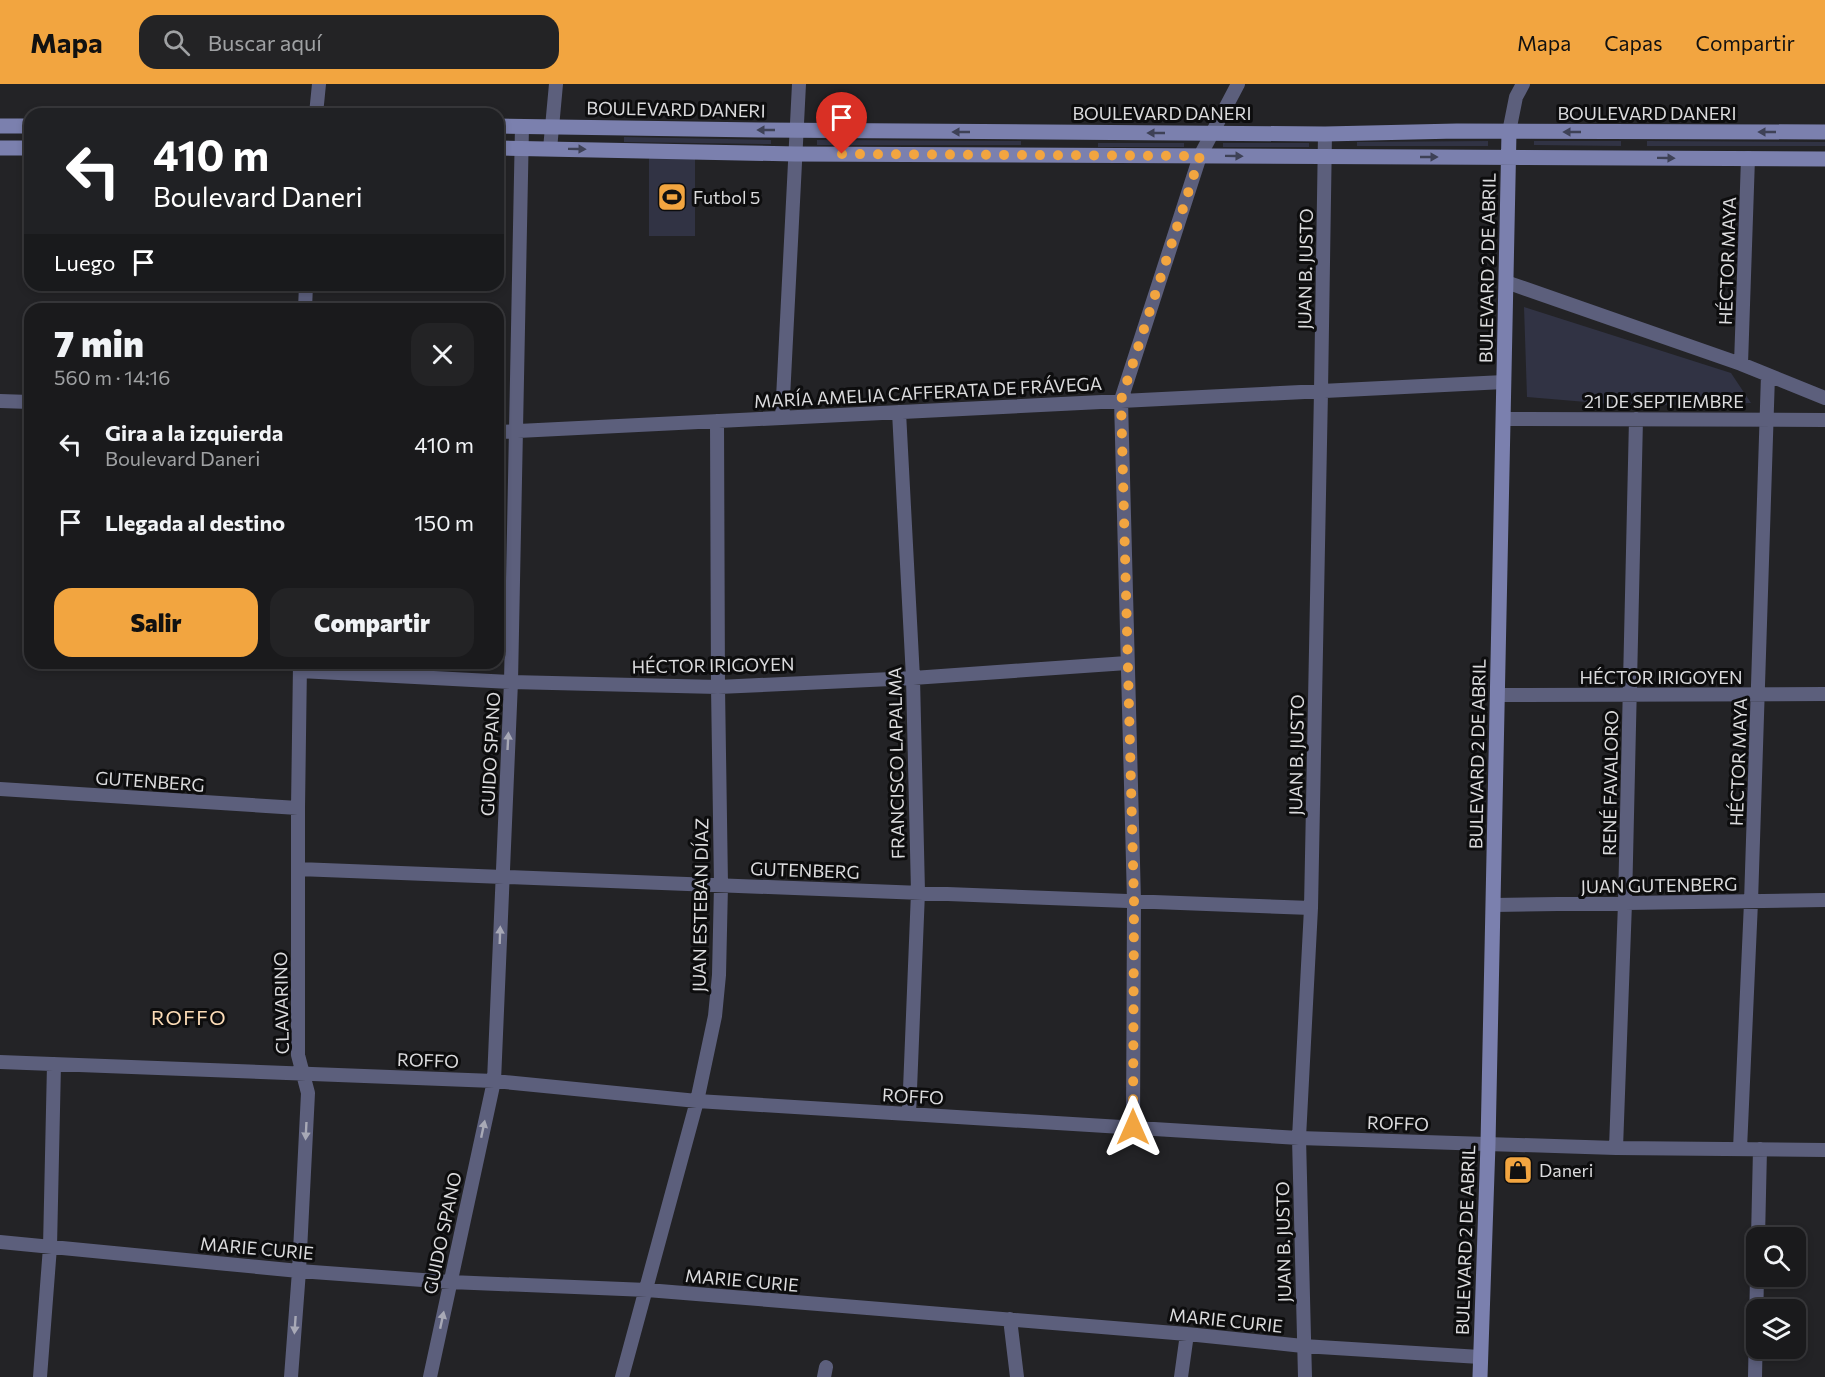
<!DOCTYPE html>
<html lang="es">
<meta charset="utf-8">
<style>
:root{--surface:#1a1a1c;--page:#232325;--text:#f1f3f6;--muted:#9fa1a3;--line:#38383b;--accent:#f2a540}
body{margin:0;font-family:Commissioner,sans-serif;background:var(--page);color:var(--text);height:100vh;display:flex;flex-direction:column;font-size:22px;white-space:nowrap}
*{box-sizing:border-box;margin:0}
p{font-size:20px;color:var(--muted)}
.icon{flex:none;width:33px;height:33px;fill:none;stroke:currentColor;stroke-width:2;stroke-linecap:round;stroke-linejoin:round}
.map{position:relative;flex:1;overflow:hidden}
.sheet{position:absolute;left:24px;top:219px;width:480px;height:366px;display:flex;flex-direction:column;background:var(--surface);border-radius:18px;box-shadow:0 3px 9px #0003,0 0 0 2px var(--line)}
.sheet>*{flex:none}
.hud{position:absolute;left:24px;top:24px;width:480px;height:183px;border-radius:18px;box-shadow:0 3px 9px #0003,0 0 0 2px var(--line);background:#202124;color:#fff;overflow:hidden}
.fabs{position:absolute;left:1746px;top:1143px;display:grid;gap:12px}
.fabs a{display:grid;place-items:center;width:60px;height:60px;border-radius:12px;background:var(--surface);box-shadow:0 3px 9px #0003,0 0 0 2px var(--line);font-size:30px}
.pin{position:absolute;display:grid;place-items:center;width:51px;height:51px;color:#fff;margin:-62px -26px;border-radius:50% 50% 50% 0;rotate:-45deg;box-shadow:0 0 6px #0007}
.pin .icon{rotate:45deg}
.me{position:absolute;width:66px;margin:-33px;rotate:0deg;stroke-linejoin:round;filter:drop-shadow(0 0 4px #0008)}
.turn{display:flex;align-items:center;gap:21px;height:126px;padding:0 30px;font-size:27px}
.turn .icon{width:78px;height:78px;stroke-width:2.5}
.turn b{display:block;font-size:42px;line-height:51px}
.then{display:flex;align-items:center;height:57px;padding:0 30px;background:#0003;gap:12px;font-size:22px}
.round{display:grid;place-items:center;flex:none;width:63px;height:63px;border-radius:18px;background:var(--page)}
.overview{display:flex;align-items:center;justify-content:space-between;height:102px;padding:0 30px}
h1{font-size:36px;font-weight:800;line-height:45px}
.button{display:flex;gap:12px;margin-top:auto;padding:12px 30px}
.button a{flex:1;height:69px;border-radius:18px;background:var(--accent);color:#111;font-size:24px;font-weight:800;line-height:69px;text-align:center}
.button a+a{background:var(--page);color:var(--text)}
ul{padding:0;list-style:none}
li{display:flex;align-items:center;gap:18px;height:78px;padding:0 30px}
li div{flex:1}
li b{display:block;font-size:22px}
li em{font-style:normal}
header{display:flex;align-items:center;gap:36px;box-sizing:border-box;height:84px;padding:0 30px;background:var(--accent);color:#111}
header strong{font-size:28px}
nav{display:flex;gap:33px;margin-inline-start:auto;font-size:21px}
.search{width:420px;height:54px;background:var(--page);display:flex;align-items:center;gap:15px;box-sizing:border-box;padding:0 21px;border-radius:18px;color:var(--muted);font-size:22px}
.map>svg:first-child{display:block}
.green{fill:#313344}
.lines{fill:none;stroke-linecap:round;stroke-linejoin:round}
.street{stroke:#5c5f7c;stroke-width:14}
.secondary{stroke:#7b80ae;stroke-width:15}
.oneway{fill:#3e4156}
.oneway2{fill:#a8a9b6}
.route{stroke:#f2a540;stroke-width:10;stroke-dasharray:0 18}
.labels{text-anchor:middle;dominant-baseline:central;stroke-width:6;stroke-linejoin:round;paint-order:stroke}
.street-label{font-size:18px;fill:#dbdbdd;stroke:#0d0d0e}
.poi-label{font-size:18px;fill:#dbdbdd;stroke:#0d0d0e;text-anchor:start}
.neighbourhood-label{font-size:20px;letter-spacing:1.5px;fill:#fcdcb7;stroke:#0d0d0e}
</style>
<header>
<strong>Mapa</strong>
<div class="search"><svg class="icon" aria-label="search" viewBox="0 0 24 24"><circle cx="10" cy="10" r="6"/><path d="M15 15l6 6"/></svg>Buscar aquí</div>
<nav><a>Mapa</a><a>Capas</a><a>Compartir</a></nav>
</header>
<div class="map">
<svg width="1825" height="1293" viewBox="0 0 1825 1293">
<rect width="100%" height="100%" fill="#232326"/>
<path class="green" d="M 624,53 L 771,56 L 771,60 L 624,58 Z
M 817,56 L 1021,57 L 1021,61 L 817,61 Z
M 1488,57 L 1488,62 L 1357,62 L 1357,58 Z
M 1534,57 L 1621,57 L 1621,62 L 1534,61 Z
M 1647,57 L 1825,58 L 1825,62 L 1647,62 Z
M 1098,59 L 1184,59 L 1184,63 L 1098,63 Z
M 1223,59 L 1309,59 L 1309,63 L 1223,63 Z
M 649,73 L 695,74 L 695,152 L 649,152 Z
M 1524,223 L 1731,289 L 1751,319 L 1634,322 L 1527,313 Z"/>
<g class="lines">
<path class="street" d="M 316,30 L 319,0
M 1509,48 L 1516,13 L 1523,0
M 550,65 L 556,0
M 1506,198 L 1741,280 L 1825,314
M 305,225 L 306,201
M 1741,280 L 1748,74
M 0,317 L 30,318
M 899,328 L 913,594 L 918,808 L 909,1030
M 782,334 L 799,0
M 1503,335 L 1825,336
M 498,348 L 1504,298
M 300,587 L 511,598 L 718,603 L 913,594 L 1127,579
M 1498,611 L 1825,610
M 0,705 L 298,724
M 298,785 L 1311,824
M 1493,821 L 1825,816
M 0,978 L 494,997 L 697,1017 L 1299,1054 L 1616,1064 L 1825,1066
M 1133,1043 L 1134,817 L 1121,316 L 1200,72 L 1238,0
M 1616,1064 L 1625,819 L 1636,335
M 1740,1065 L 1751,818 L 1768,291
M 1758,1154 L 1760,1065
M 0,1158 L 299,1187 L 450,1198 L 647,1206 L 1187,1250 L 1303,1262 L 1480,1273
M 1010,1235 L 1017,1293
M 40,1293 L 50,1163 L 54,980
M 291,1293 L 299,1187 L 308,1009 L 298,971 L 298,724 L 300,580
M 430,1293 L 494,997 L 511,598 L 522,42
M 622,1293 L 697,1017 L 715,932 L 719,891 L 721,801 L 718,603 L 717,337
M 824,1293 L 826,1283
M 1181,1293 L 1187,1250
M 1305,1293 L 1299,1054 L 1311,824 L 1321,307 L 1325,50
M 1755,1293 L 1757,1192"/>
<path class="secondary" d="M 0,42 L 30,42
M 498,42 L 759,46 L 1325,50 L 1457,47 L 1825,48
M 0,64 L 30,64
M 498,64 L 795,70 L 1825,75
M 1480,1293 L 1488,1060 L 1509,48"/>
</g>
<defs><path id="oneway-solid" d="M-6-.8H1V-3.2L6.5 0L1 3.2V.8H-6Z" transform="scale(1.5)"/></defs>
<g class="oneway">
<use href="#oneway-solid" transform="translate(766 46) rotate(-180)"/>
<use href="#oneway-solid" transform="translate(961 48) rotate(-180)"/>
<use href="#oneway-solid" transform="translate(1572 48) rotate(180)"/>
<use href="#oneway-solid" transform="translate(1767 48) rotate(180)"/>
<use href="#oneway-solid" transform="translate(1156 49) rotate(-180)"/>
<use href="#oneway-solid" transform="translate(577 65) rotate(1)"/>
<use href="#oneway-solid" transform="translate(1234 72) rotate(1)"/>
<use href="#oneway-solid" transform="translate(1429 73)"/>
<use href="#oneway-solid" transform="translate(1666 74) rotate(1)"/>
</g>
<g class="oneway2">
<use href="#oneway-solid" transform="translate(508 657) rotate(-87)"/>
<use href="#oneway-solid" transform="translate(500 851) rotate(-88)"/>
<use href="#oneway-solid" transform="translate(483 1045) rotate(-78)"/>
<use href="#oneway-solid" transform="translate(306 1047) rotate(93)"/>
<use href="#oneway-solid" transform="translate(442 1236) rotate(-78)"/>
<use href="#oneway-solid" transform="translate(295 1241) rotate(94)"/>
</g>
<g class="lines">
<path class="route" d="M 842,70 L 1200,72 L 1121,316 L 1134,817 L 1133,1043"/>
</g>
<defs>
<g id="stadium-square" transform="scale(1.5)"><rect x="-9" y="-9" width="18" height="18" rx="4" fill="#f2a540" stroke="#0d0d0e"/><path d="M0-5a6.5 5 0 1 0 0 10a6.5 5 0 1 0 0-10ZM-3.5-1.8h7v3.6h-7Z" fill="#111"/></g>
<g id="shop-square" transform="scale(1.5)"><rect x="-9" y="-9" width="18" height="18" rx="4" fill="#f2a540" stroke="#0d0d0e"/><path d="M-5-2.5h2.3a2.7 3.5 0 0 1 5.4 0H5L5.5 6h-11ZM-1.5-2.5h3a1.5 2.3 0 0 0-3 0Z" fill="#111"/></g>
</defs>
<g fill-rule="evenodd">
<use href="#stadium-square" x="672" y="113"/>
<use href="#shop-square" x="1518" y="1086"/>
</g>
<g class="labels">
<g class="street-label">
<text transform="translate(676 25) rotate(1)">BOULEVARD DANERI</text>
<text x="1162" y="29">BOULEVARD DANERI</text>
<text x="1647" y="29">BOULEVARD DANERI</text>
<text transform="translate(1727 177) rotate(-88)">HÉCTOR MAYA</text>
<text transform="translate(1487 184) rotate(-89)">BULEVARD 2 DE ABRIL</text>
<text transform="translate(1305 185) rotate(-89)">JUAN B. JUSTO</text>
<text transform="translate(928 308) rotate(-3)">MARÍA AMELIA CAFFERATA DE FRÁVEGA</text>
<text x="1664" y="317">21 DE SEPTIEMBRE</text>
<text transform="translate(713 581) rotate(-1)">HÉCTOR IRIGOYEN</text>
<text x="1661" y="593">HÉCTOR IRIGOYEN</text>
<text transform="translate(490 670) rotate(-87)">GUIDO SPANO</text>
<text transform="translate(1477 670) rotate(-89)">BULEVARD 2 DE ABRIL</text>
<text transform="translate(1296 671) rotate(-89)">JUAN B. JUSTO</text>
<text transform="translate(1738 678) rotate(-88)">HÉCTOR MAYA</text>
<text transform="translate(896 679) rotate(-91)">FRANCISCO LAPALMA</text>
<text transform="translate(150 697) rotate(4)">GUTENBERG</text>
<text transform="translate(1610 699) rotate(-89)">RENÉ FAVALORO</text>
<text transform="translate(805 786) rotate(2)">GUTENBERG</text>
<text transform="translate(1659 801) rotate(-1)">JUAN GUTENBERG</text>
<text transform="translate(700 821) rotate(-89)">JUAN ESTEBAN DÍAZ</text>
<text transform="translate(281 919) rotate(-91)">CLAVARINO</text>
<text transform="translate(428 976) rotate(2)">ROFFO</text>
<text transform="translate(913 1012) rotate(3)">ROFFO</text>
<text transform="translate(1398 1039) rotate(2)">ROFFO</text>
<text transform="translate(442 1149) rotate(-78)">GUIDO SPANO</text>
<text transform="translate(1465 1156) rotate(-88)">BULEVARD 2 DE ABRIL</text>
<text transform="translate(1283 1158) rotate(-91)">JUAN B. JUSTO</text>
<text transform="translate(257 1164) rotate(5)">MARIE CURIE</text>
<text transform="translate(742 1196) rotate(5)">MARIE CURIE</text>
<text transform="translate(1226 1236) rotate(6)">MARIE CURIE</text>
</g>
<g class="poi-label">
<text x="693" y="113">Futbol 5</text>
<text x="1539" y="1086">Daneri</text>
</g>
<g class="neighbourhood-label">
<text x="189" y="933">ROFFO</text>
</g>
</g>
</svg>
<div class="fabs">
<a><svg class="icon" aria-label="search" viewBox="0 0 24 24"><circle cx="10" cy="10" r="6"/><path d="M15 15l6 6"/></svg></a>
<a><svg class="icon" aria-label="layers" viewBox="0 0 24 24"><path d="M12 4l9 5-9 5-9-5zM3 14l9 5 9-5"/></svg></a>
</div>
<div class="pin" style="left:842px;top:70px;background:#d93025"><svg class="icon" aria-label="arrive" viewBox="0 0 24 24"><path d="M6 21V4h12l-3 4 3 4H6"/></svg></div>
<svg class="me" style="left:1133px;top:1043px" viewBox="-20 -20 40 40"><path d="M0-17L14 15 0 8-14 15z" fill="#f2a540" stroke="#fff" stroke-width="4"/></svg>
<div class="hud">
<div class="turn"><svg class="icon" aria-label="left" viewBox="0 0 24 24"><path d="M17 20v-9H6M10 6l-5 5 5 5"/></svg><div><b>410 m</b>Boulevard Daneri</div></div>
<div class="then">Luego<svg class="icon" aria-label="arrive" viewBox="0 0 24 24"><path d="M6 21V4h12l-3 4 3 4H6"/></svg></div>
</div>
<section class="sheet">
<div class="overview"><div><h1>7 min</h1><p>560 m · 14:16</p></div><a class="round"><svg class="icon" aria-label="close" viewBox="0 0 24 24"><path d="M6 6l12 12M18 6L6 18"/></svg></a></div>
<ul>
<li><svg class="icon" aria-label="left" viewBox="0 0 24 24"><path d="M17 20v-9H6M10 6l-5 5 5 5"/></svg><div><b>Gira a la izquierda</b><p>Boulevard Daneri</p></div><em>410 m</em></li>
<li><svg class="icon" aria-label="arrive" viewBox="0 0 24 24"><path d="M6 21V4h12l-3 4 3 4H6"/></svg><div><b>Llegada al destino</b></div><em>150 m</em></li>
</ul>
<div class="button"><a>Salir</a><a>Compartir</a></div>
</section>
</div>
